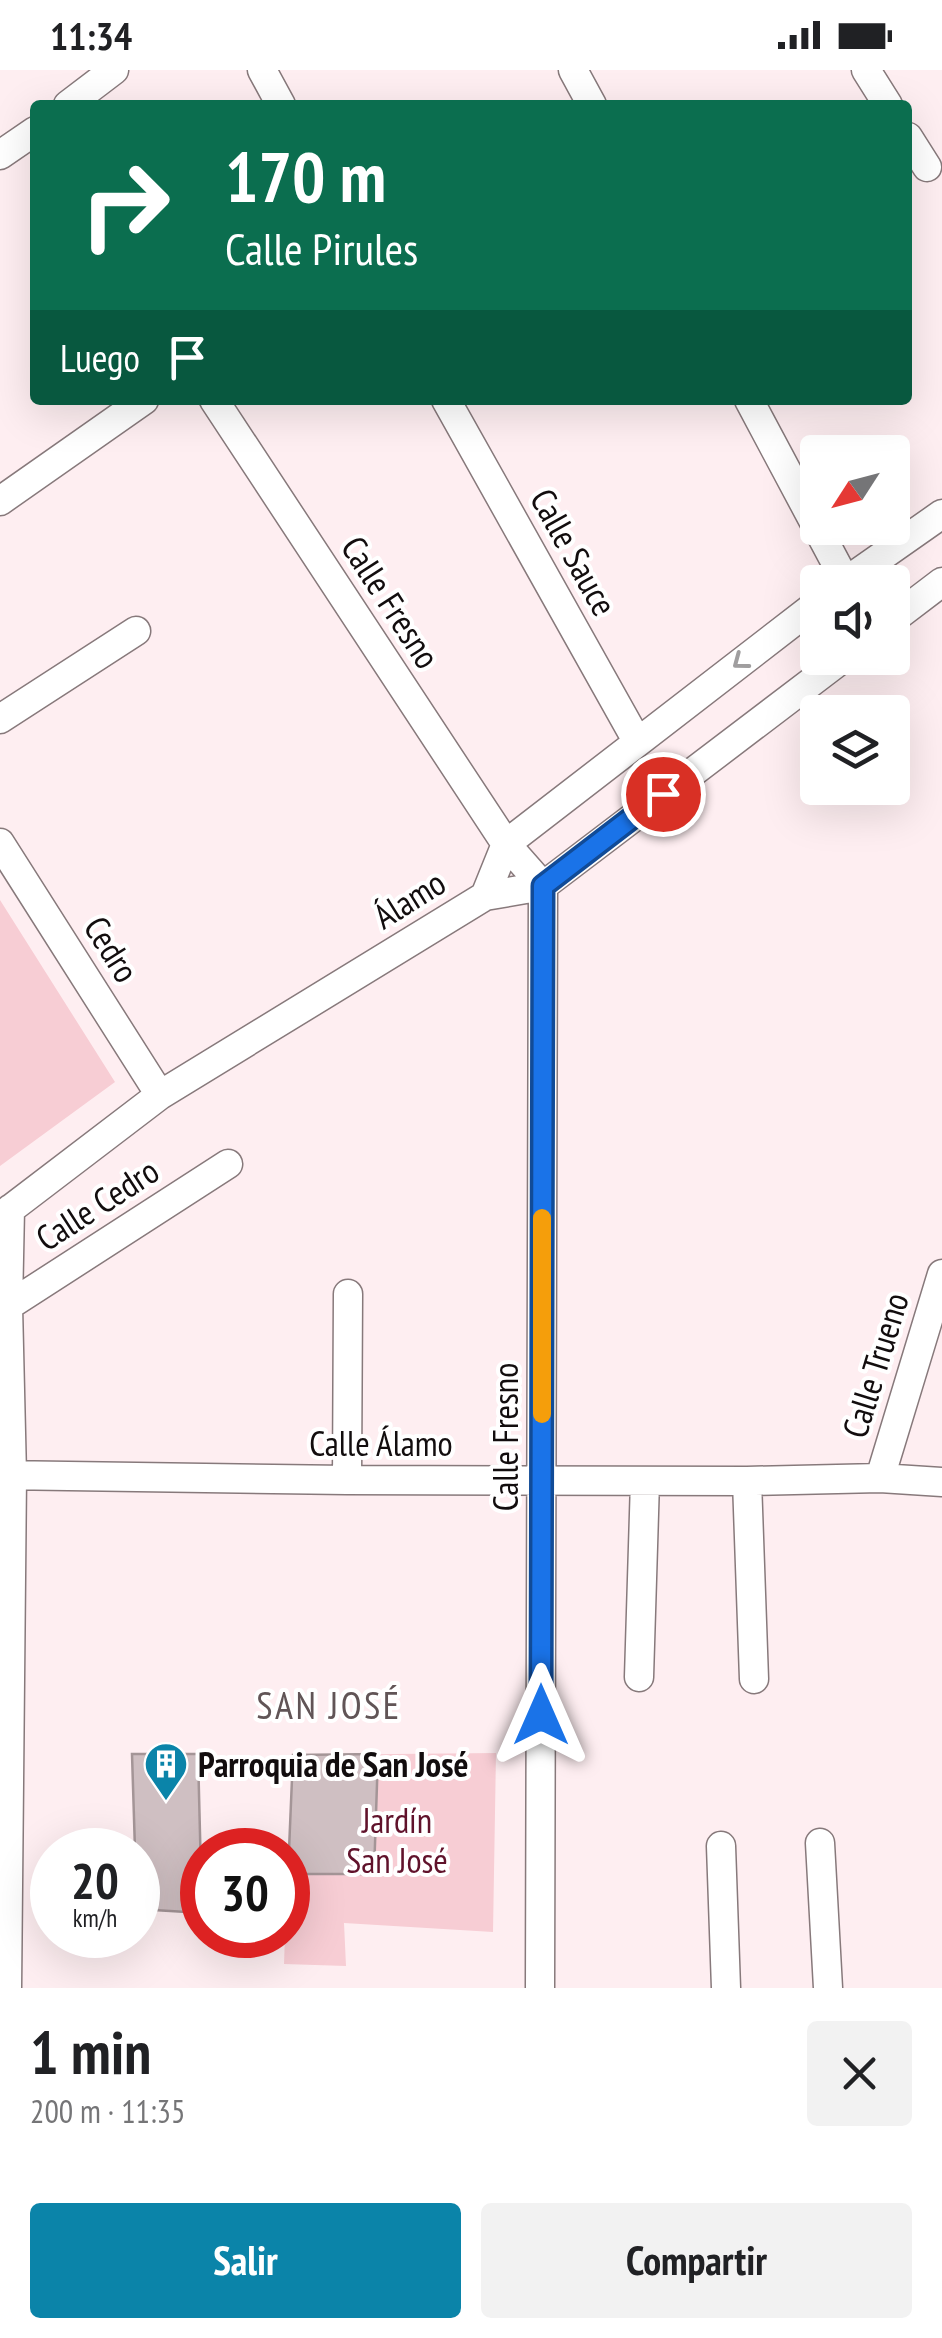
<!DOCTYPE html>
<html lang="es">
<meta charset="utf-8">
<style>
:root{--surface:#fff;--page:#f2f2f2;--text:#202124;--muted:#757577;--accent:#0b84a9}
body{margin:0;font-family:"PT Sans Narrow",sans-serif;background:var(--page);color:var(--text);height:100vh;display:flex;flex-direction:column;font-size:38px;white-space:nowrap}
*{box-sizing:border-box;margin:0}
p{font-size:32px;color:var(--muted)}
.icon{flex:none;width:55px;height:55px;fill:none;stroke:currentColor;stroke-width:2;stroke-linecap:round;stroke-linejoin:round}
.map{position:relative;height:1918px;overflow:hidden}
.panel{display:flex;flex-direction:column;background:var(--surface);flex:1}
.panel>*{flex:none}
.guide{position:absolute;left:30px;top:30px;width:882px;height:305px;border-radius:10px;box-shadow:0 10px 40px #0002;background:#0b6e4f;color:#fff;overflow:hidden}
.needle{width:65px;rotate:234deg}
.buttons{position:absolute;left:800px;top:365px;display:grid;gap:20px}
.buttons a{display:grid;place-items:center;width:110px;height:110px;border-radius:10px;background:var(--surface);box-shadow:0 10px 40px #0002;font-size:50px}
.speed{position:absolute;left:30px;top:1758px;display:flex;gap:20px;font-size:50px;font-weight:700;text-align:center}
.speed>*{display:grid;place-content:center;width:130px;height:130px;border-radius:50%;background:var(--surface);box-shadow:0 10px 40px #0002;line-height:1}
.speed small{font-size:25px;font-weight:400}
.speed .limit{border:15px solid #d22;background:#fff;color:#111}
.pin{position:absolute;display:grid;place-items:center;width:85px;height:85px;color:#fff;margin:-42px;border:5px solid #fff;border-radius:50%;box-shadow:0 2px 10px #0007}
.me{position:absolute;width:110px;margin:-55px;rotate:0deg;stroke-linejoin:round;filter:drop-shadow(0 0 8px #0008)}
.turn{display:flex;align-items:center;gap:35px;height:210px;padding:0 30px;font-size:45px}
.turn .icon{width:130px;height:130px;stroke-width:2.5}
.turn b{display:block;font-size:70px;line-height:85px}
.then{display:flex;align-items:center;height:95px;padding:0 30px;background:#0003;gap:20px;font-size:38px}
.round{display:grid;place-items:center;flex:none;width:105px;height:105px;border-radius:10px;background:var(--page)}
.head{display:flex;align-items:center;justify-content:space-between;height:170px;padding:0 30px}
h1{font-size:60px;font-weight:700;line-height:75px}
.action{display:flex;gap:20px;margin-top:auto;padding:20px 30px}
.action a{flex:1;height:115px;border-radius:10px;background:var(--accent);color:#fff;font-size:40px;font-weight:700;line-height:115px;text-align:center}
.action a+a{background:var(--page);color:var(--text)}
.status{display:flex;justify-content:space-between;align-items:center;height:70px;padding:0 50px;background:var(--surface);direction:ltr}
.status svg{height:28px;fill:currentColor}
.map>svg:first-child{display:block}
.green{fill:#f7cdd4}
.building{fill:#cfbfc2;stroke:#a49597;stroke-width:2.5}
.lines{fill:none;stroke-linecap:round;stroke-linejoin:round}
.minor-casing{stroke:#87797b;stroke-width:31}
.minor{stroke:#fff;stroke-width:28}
.oneway{stroke:#a09e9f}
.route-casing{stroke:#114b97;stroke-width:25}
.route{stroke:#1a73e8;stroke-width:18}
.slow{stroke:#f59e0b;stroke-width:18}
.labels{text-anchor:middle;dominant-baseline:central;stroke-width:8;stroke-linejoin:round;paint-order:stroke}
.street-label{font-size:35px;fill:#120d0e;stroke:#fff}
.poi-label{font-size:35px;font-weight:bold;fill:#120d0e;stroke:#fff;text-anchor:start}
.park-label{font-size:35px;fill:#60122b;stroke:#fff}
.neighbourhood-label{font-size:38px;letter-spacing:2.5px;fill:#615456;stroke:#fff}
</style>
<div class="status"><b>11:34</b><svg viewBox="0 0 49 12"><path d="M0 12V9h3v3zM5 12V6h3v6zM10 12V3h3v9zM15 12V0h3v12zM26 1h20v11H26zM47 4h2v5h-2z"/></svg></div>
<div class="map">
<svg width="942" height="1918" viewBox="0 0 942 1918">
<rect width="100%" height="100%" fill="#feeef1"/>
<path class="green" d="M 0,830 L 115,1012 L 0,1096 Z
M 496,1683 L 493,1862 L 344,1853 L 346,1896 L 284,1894 L 285,1865 L 288,1865 L 293,1685 Z"/>
<path class="building" d="M 132,1684 L 198,1684 L 202,1843 L 138,1839 L 138,1780 L 135,1780 Z
M 378,1684 L 374,1804 L 288,1804 L 293,1685 Z"/>
<g class="lines">
<g class="minor-casing">
<path id="minor" d="M 262,0 L 281,35
M 573,0 L 592,35
M 866,0 L 888,35
M 68,35 L 114,0
M 908,67 L 927,97
M 0,85 L 35,61
M 214,330 L 506,774 L 543,816
M 446,330 L 637,671
M 749,330 L 846,512
M 0,431 L 144,330
M 845,512 L 942,444
M 892,550 L 942,512
M 0,649 L 136,561
M 0,773 L 160,1025
M 485,826 L 543,816 L 843,588
M 0,1147 L 160,1025 L 485,826 L 506,774 L 818,533
M 8,1236 L 228,1094
M 0,1405 L 347,1410 L 747,1411 L 880,1408 L 942,1412
M 880,1408 L 942,1204
M 347,1410 L 348,1224
M 747,1411 L 754,1609
M 639,1607 L 645,1411
M 820,1773 L 828,1918
M 721,1776 L 726,1918
M 7,1918 L 12,1405 L 8,1236 L 10,1139
M 540,1918 L 543,816"/>
</g>
<use href="#minor" class="minor"/>
</g>
<defs><path id="oneway-chevron" d="M-2-3.5L2.5 0L-2 3.5" fill="none" stroke-width="1.6" stroke-linecap="round" stroke-linejoin="round" transform="scale(2.5)"/></defs>
<use class="oneway" href="#oneway-chevron" transform="translate(740 592) rotate(143)"/>
<g class="lines">
<g class="route-casing">
<path id="route" d="M 541,1645 L 543,816 L 663,724"/>
</g>
<use href="#route" class="route"/>
<path class="slow" d="M 542,1148 L 542,1344"/>
</g>
<defs>
<g id="building-pin" transform="scale(2.25)"><path d="M0 17L-7.5 6A9.5 9.5 0 1 1 7.5 6Z" fill="#0b84a9" stroke="#fff"/><path d="M-4-6H4V6H1V3H-1V6H-4ZM-2.5-4.3h1.7v1.8h-1.7ZM.8-4.3h1.7v1.8H.8ZM-2.5-1h1.7V.8h-1.7ZM.8-1h1.7V.8H.8Z" fill="#fff"/></g>
</defs>
<g fill-rule="evenodd">
<use href="#building-pin" x="166" y="1694"/>
</g>
<g class="labels">
<g class="street-label">
<text transform="translate(574 482) rotate(61)">Calle Sauce</text>
<text transform="translate(391 532) rotate(57)">Calle Fresno</text>
<text transform="translate(409 829) rotate(-32)">Álamo</text>
<text transform="translate(112 879) rotate(58)">Cedro</text>
<text transform="translate(97 1134) rotate(-33)">Calle Cedro</text>
<text transform="translate(875 1295) rotate(-73)">Calle Trueno</text>
<text transform="translate(505 1367) rotate(-90)">Calle Fresno</text>
<text x="381" y="1373">Calle Álamo</text>
</g>
<g class="poi-label">
<text x="198" y="1694">Parroquia de San José</text>
</g>
<g class="park-label">
<text x="397" y="1750">Jardín<tspan x="397" dy="40">San José</tspan></text>
</g>
<g class="neighbourhood-label">
<text x="329" y="1634">SAN JOSÉ</text>
</g>
</g>
</svg>
<div class="buttons">
<a><svg class="needle" viewBox="-14 -14 28 28"><path d="M0-13l5 13h-10z" fill="#e53935"/><path d="M0 13l5-13h-10z" fill="#757577"/></svg></a>
<a><svg class="icon" aria-label="sound" viewBox="0 0 24 24"><path d="M4 9h4l5-4v14l-5-4H4zM17 9q2 3 0 6"/></svg></a>
<a><svg class="icon" aria-label="layers" viewBox="0 0 24 24"><path d="M12 4l9 5-9 5-9-5zM3 14l9 5 9-5"/></svg></a>
</div>
<div class="speed"><div>20<small>km/h</small></div><div class="limit">30</div></div>
<div class="pin" style="left:663px;top:724px;background:#d93025"><svg class="icon" aria-label="arrive" viewBox="0 0 24 24"><path d="M6 21V4h12l-3 4 3 4H6"/></svg></div>
<svg class="me" style="left:541px;top:1645px" viewBox="-20 -20 40 40"><path d="M0-17L14 15 0 8-14 15z" fill="#1a73e8" stroke="#fff" stroke-width="4"/></svg>
<div class="guide">
<div class="turn"><svg class="icon" aria-label="right" viewBox="0 0 24 24"><path d="M7 20v-9h11M14 6l5 5-5 5"/></svg><div><b>170 m</b>Calle Pirules</div></div>
<div class="then">Luego<svg class="icon" aria-label="arrive" viewBox="0 0 24 24"><path d="M6 21V4h12l-3 4 3 4H6"/></svg></div>
</div>
</div>
<section class="panel">
<div class="head"><div><h1>1 min</h1><p>200 m · 11:35</p></div><a class="round"><svg class="icon" aria-label="close" viewBox="0 0 24 24"><path d="M6 6l12 12M18 6L6 18"/></svg></a></div>
<div class="action"><a>Salir</a><a>Compartir</a></div>
</section>
